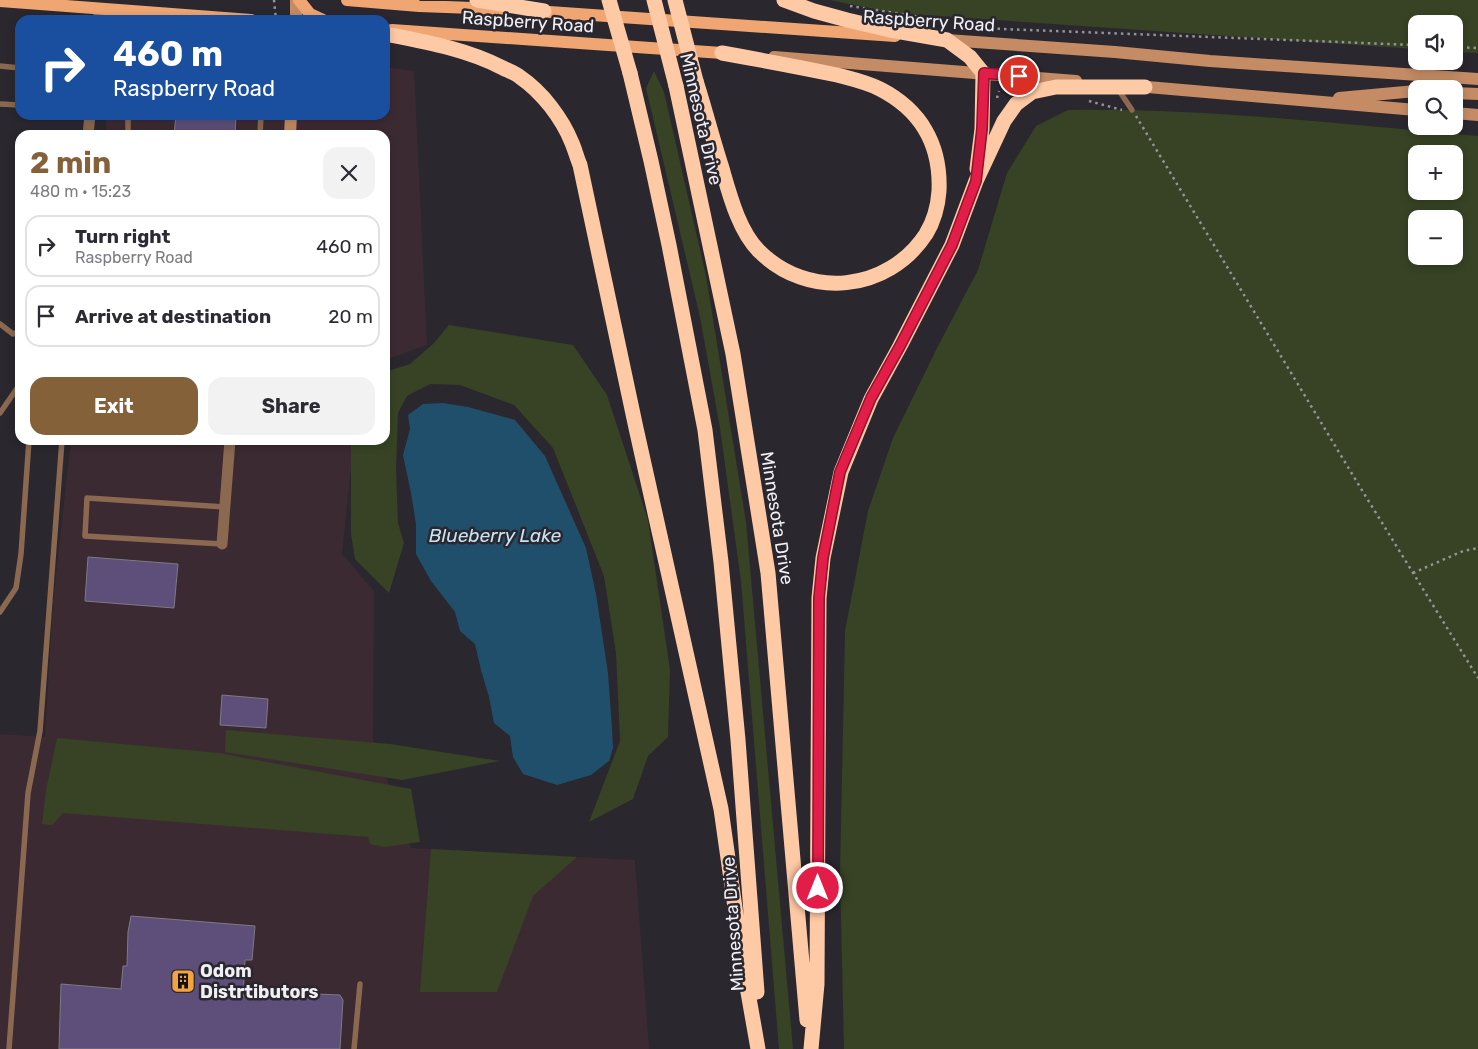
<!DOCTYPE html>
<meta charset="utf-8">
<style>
:root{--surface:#fff;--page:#f2f2f3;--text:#2b2b33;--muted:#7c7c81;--line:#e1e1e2;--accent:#85613a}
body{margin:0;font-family:Rubik,sans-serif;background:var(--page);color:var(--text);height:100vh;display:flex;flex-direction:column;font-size:19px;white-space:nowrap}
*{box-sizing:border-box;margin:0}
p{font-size:16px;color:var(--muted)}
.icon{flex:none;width:28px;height:28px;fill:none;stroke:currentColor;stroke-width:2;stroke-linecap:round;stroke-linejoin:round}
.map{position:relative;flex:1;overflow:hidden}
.panel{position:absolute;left:15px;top:130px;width:375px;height:315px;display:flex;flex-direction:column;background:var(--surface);border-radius:15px;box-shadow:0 2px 8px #0003}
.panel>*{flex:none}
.guide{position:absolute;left:15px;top:15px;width:375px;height:105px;border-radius:15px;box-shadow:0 2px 8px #0003;background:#1a4fa0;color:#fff;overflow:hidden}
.tools{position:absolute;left:1408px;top:15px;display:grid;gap:10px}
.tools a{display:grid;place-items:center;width:55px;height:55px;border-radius:10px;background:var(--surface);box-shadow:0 2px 8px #0003;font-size:25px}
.pin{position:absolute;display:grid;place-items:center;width:42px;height:42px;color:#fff;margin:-21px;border:2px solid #fff;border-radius:50%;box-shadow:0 1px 5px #0007}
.me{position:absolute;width:55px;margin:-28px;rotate:0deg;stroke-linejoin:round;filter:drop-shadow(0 0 4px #0008)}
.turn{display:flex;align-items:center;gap:18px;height:105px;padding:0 15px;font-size:22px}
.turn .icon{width:65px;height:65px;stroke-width:2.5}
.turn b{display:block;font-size:35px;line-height:42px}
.round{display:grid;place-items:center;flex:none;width:52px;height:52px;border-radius:15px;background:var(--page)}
.headline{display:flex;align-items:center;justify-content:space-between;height:85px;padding:0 15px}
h1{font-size:30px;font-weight:700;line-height:38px;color:var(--accent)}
.button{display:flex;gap:10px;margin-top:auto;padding:10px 15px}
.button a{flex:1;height:58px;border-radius:15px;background:var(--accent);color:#fff;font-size:20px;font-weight:700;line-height:58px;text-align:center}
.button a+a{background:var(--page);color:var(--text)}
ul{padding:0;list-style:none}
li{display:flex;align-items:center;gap:15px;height:62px;margin:0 10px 8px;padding:0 5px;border:2px solid var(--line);border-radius:15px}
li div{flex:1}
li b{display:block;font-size:19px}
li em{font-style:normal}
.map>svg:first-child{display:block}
.industrial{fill:#3c2a32}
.green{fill:#374324;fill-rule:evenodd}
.water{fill:#204f6b}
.building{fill:#5d4f79;stroke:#7d7a84}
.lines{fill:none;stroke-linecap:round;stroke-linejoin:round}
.path{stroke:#95939a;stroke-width:2.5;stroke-dasharray:2.5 4;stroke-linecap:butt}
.lane{stroke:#8b6850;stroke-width:5.5}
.street{stroke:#8b6850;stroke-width:11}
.secondary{stroke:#c48b64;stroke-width:12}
.primary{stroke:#efa672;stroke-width:12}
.highway{stroke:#fec9a5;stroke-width:15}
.highway-bridge{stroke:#fec9a5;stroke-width:15}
.route-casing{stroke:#92132f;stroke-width:12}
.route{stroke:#e11d48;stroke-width:9}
.labels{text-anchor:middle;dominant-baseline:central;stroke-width:5;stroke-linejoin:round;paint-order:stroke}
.street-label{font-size:18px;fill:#f0eff4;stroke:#2a272f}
.poi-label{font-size:18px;font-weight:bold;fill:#f0eff4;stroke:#2a272f;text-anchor:start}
.water-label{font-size:19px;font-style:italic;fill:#c6e2f5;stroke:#2a272f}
</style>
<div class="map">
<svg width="1478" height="1049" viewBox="0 0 1478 1049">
<rect width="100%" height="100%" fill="#2a272f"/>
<path class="industrial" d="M 385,67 L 414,71 L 427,345 L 385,360 L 385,135 L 105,135 L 107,115 L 385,115 Z
M 71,440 L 354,440 L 342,554 L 374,591 L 373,740 L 411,848 L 635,860 L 649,1049 L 0,1049 L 0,734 L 45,737 L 53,602 Z"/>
<path class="green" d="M 830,0 L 1478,0 L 1478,53 L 1454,52 L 1454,24 L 1416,24 L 1416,49 L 893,13 Z
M 654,71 L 664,92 L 706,276 L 746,522 L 793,1049 L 779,1049 L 741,581 L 733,523 L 720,428 L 700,317 L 646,88 Z
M 1068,110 C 1205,108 1342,124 1478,136 L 1478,1049 L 844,1049 L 840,873 L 845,631 L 868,511 L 893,438 L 938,346 L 978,270 L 1007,173 L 1036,126 ZM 1416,154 L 1454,154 L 1454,191 L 1416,191 ZM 1416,219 L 1454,219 L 1454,256 L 1416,256 Z
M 449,325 L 573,345 L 607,395 L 648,520 L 670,670 L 668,737 L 648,756 L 633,799 L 589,822 L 620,741 L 616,653 L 604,576 L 553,448 L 514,405 L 460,385 L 430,384 L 407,396 L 398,413 L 396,469 L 398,523 L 404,543 L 389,593 L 355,559 L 351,534 L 351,440 L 385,440 L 385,372 L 410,364 L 433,344 Z
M 226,730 L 390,744 L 500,761 L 402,780 L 225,752 Z
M 57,738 L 219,753 L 411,789 L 420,842 L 384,847 L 370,844 L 368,837 L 63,813 L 52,825 L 42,824 L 46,790 Z
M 431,849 L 577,857 L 533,896 L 497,992 L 420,992 Z"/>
<path class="water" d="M 443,403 L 468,407 L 515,420 L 545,456 L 586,548 L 596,594 L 608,673 L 612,728 L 613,748 L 609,761 L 591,775 L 557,785 L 523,774 L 513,757 L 510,736 L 494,723 L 489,697 L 481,670 L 475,644 L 460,631 L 455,612 L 431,581 L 416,554 L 416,524 L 411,493 L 403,455 L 410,429 L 408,415 L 423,404 Z"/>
<path class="building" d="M 176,115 L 236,115 L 235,135 L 174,135 Z
M 88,557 L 178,564 L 174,608 L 85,601 Z
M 222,695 L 268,699 L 266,728 L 220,725 Z
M 131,916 L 255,926 L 252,960 L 245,960 L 243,996 L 267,998 L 268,992 L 340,995 L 343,1000 L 340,1049 L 59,1049 L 61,984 L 121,989 L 123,966 L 127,966 L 128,932 Z"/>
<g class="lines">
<path class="path" d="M 274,0 L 276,20
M 850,6 L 954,22 L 971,27 L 1003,29 L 1416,45
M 1454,47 L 1478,48
M 997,98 L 999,91
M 1089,101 L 1122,110
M 1136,116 L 1363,492 L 1478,678
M 1413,573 L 1463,551 L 1478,548"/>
<path class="lane" d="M 0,66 L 20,68
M 1118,89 L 1132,110
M 0,104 L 20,105
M 128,135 L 128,115
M 260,135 L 261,115
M 0,324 L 13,334 L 20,331
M 0,413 L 20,384
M 222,544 L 85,536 L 87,498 L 225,507
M 0,612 L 16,588 L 21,554 L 29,440
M 9,1049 L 28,793 L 40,731 L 62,440
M 354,1049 L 360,984"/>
<path class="street" d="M 99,20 L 99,9
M 88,135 L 90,115
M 222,544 L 230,440"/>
<path class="secondary" d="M 296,0 L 296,20
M 947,40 L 1115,52 L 1210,61 L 1478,79
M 774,57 L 1076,81
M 1136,86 L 1416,110
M 1454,93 L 1478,94
M 1339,98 L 1416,91
M 1454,113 L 1478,115
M 290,135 L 291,115"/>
<path class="primary" d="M 299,0 L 310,14 L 323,20
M 347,0 L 419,6 L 500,9
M 0,1 L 251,20
M 535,11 L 895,36
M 392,30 L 722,53"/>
<path class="highway" d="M 477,0 L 544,11
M 784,0 L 814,11 L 847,20 L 890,30 L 947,40 L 970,57 L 983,73 L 982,129 L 977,169
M 385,34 C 426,42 466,49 503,68 C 509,71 515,73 520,77 C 542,92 562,118 572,143 C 575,150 577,158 580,165 L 636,428 L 721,809 L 743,964 L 758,1049
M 630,73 L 651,161 L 669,245 L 705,430 L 721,562 L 738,740 L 757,992
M 696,81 C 705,109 712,137 721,165 C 729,192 738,230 759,251 C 808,300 888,292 926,234 C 934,221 938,205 939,191 C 941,145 921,110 880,89 C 866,82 852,79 837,75 C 799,67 761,60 722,53
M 676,86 L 733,354 L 768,573 L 807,1020
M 811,1049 L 817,984 L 819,598 L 823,558 L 841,472 L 871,399 L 900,346 L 952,245 L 976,181 L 1004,121 L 1016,104 L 1032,92 L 1056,87 L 1145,87"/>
<path class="highway-bridge" d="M 609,0 L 630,73
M 654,0 L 676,86
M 675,0 L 696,81"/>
</g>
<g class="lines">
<g class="route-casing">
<path id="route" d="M 818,888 L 819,598 L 823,558 L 840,472 L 871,398 L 900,346 L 952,245 L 976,181 L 982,129 L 984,73 L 1019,76"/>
</g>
<use href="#route" class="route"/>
</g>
<defs>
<g id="building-square" transform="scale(1.25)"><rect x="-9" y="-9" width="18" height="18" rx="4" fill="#f3a442" stroke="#2a272f"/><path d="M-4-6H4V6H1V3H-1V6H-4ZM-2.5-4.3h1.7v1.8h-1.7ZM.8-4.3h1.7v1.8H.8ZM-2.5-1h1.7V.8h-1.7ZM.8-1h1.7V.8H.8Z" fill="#111"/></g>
</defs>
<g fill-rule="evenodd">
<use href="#building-square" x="183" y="981"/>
</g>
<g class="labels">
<g class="street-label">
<text transform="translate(929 21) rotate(4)">Raspberry Road</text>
<text transform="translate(528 22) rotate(4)">Raspberry Road</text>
<text transform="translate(701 119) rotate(77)">Minnesota Drive</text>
<text transform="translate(777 518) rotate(81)">Minnesota Drive</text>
<text transform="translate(733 924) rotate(-94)">Minnesota Drive</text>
</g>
<g class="poi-label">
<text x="200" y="971">Odom<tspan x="200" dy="21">Distrtibutors</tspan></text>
</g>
<g class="water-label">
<text x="495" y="535">Blueberry Lake</text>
</g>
</g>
</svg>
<div class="tools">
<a><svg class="icon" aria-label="sound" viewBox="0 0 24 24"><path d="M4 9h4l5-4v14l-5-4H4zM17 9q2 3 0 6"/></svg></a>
<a><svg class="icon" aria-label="search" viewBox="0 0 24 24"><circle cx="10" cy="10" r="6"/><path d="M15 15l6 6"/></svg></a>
<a>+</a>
<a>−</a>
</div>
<div class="pin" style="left:1019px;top:76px;background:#d93025"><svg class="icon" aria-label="arrive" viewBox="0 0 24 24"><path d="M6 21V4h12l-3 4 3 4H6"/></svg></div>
<svg class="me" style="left:818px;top:888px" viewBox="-20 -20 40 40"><circle r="17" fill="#e11d48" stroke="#fff" stroke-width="3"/><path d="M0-11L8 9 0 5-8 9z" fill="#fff"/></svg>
<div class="guide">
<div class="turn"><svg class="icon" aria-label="right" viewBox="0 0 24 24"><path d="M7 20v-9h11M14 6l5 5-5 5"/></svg><div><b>460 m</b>Raspberry Road</div></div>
</div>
<section class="panel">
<div class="headline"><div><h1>2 min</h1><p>480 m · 15:23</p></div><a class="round"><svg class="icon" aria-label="close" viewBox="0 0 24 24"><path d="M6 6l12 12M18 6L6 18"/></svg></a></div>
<ul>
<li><svg class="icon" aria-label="right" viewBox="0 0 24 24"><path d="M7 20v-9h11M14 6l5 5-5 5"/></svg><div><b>Turn right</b><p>Raspberry Road</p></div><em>460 m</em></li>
<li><svg class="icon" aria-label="arrive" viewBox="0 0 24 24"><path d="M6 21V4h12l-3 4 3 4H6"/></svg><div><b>Arrive at destination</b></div><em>20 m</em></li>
</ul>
<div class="button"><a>Exit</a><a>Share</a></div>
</section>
</div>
